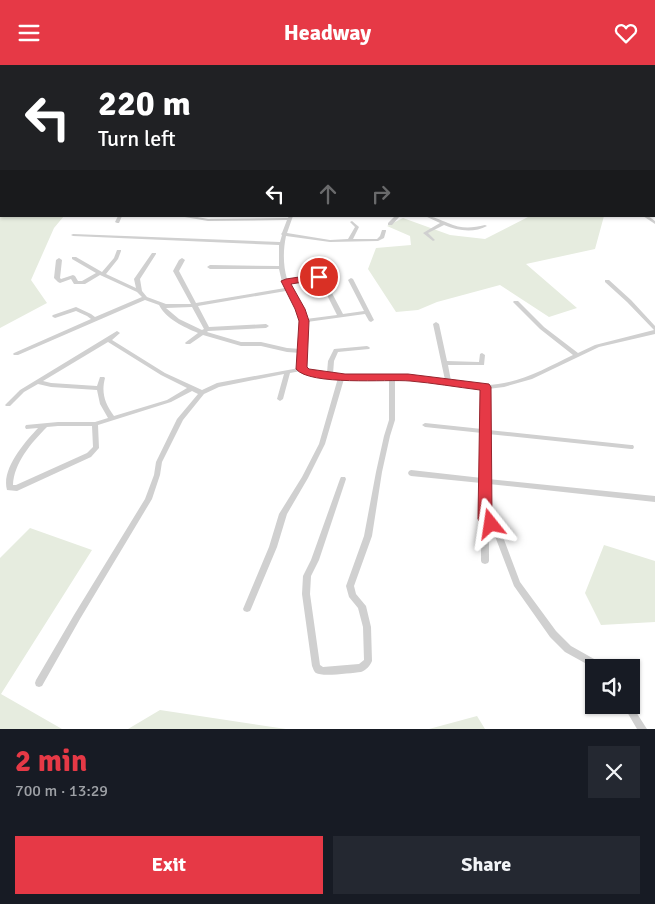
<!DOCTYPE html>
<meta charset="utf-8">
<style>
:root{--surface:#171b24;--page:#242831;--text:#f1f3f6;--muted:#9ea1a6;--accent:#e63946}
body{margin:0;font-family:Signika,sans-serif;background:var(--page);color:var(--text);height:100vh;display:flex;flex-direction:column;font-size:19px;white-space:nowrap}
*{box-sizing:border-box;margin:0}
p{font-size:16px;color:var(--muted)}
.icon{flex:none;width:28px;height:28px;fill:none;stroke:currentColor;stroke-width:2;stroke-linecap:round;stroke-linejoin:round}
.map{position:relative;height:664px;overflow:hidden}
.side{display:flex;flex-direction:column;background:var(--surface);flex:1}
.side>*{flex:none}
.top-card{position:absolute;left:0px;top:0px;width:655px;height:152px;box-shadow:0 1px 4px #0004;background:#202124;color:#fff;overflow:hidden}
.fabs{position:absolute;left:585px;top:594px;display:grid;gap:10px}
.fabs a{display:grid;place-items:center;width:55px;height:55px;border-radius:0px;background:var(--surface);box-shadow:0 1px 4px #0004;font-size:25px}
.pin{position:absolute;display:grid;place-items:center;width:42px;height:42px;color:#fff;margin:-21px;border:2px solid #fff;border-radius:50%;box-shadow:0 1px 5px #0007}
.me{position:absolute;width:55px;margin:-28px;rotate:345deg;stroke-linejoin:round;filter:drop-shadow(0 0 4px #0008)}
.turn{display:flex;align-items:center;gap:18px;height:105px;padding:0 15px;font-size:22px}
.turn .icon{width:65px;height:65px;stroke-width:2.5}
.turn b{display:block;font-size:35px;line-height:42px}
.lanes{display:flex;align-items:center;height:48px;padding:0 15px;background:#0003;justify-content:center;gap:25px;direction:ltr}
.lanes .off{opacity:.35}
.round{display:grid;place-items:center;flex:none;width:52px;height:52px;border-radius:0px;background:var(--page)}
.summary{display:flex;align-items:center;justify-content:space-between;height:85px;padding:0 15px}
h1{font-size:30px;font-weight:800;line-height:38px;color:var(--accent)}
.primary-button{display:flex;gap:10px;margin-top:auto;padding:10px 15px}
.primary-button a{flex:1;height:58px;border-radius:0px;background:var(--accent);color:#fff;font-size:20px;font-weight:800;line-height:58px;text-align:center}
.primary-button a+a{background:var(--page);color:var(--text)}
header{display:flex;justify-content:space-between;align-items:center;height:65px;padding:0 15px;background:var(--accent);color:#fff;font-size:22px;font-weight:800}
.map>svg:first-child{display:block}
.green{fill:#e6ecdf}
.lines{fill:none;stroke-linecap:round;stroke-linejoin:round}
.stream{stroke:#cfe2ee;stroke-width:1}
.minor{fill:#d0d0d0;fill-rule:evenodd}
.route{fill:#e63946;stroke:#96252e}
</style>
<header><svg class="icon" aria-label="menu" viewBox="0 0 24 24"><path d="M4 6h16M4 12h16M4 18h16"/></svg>Headway<svg class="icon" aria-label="heart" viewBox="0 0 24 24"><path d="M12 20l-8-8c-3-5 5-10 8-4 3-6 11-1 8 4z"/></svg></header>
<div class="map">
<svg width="655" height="664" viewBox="0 0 655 664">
<rect width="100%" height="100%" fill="#fff"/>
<path class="green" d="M 0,132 L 1,151 L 64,151 L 54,163 L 31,215 L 47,238 L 0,263 Z
M 530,151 L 604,151 L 595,184 L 526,199 L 577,243 L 549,252 L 500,220 L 437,237 L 418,245 L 396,247 L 368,204 L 376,183 L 411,180 L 410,171 L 387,161 L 403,153 L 450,170 L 485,174 Z
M 30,463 L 92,485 L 1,629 L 62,664 L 0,664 L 0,493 Z
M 604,480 L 655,496 L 655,557 L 601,560 L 585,528 Z
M 160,645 L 286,664 L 128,664 Z
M 477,651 L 485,664 L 429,664 Z"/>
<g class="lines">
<path class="stream" d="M 527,0 L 530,1"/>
<path class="minor" d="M 5,0 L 9,0 L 8,1 L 5,1 Z
M 42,0 L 46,0 L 45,1 L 42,1 Z
M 97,0 L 101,0 L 100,1 L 97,1 Z
M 157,0 L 162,0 L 160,1 L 157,1 Z
M 175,0 L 179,0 L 179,1 L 176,1 Z
M 181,0 L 205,0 L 207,1 L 189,1 Z
M 261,0 L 266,0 L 264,1 L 261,1 Z
M 283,0 L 288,0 L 286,1 L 283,1 Z
M 312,0 L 316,0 L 315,1 L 312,1 Z
M 338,0 L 343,0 L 341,1 L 338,1 Z
M 382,0 L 386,0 L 386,1 L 383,1 Z
M 650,0 L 655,0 L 653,1 L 649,1 Z
M 0,4 L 1,4 L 1,6 L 0,6 Z
M 654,10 L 655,10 L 655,12 L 654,12 Z
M 654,25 L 655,25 L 655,27 L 654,27 Z
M 0,43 L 1,43 L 1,45 L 0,45 Z
M 0,76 L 1,76 L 1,78 L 0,78 Z
M 0,102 L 1,102 L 1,104 L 0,104 Z
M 118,151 L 122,151 L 119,158 L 117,158 L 115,157 Z
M 179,151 L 192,151 L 208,154 L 288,153 L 289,151 L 293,151 L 287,168 L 330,175 L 348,174 L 355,162 L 350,157 L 352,156 L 359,162 L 353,174 L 377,174 L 380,171 L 382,165 L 386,165 L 386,166 L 384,173 L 378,176 L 330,177 L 286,171 C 283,186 283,200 287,214 L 323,211 L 343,249 L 364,246 L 348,215 L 351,213 L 353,214 L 374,255 L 371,257 L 369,256 L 365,249 L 307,257 L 308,274 L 305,303 L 309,305 L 327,308 L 328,296 L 334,284 L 367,281 L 369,282 L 370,283 L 369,284 L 338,287 L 334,296 L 333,309 L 345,310 L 408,310 L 445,315 L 433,259 L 436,257 L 439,259 L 447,296 L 479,297 L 480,289 L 482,288 L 485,290 L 484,300 L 448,300 L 451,316 C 462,317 474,320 486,320 C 517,320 546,303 573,290 L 540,264 L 513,237 L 514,236 L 518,236 L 544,262 L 578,288 L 595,280 L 654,265 L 627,237 L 605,217 L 605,215 L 609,215 L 631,235 L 655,261 L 655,269 L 599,282 L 532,314 L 504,322 L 488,324 L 488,365 L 631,380 L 633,380 L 634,382 L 633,384 L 631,384 L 488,369 L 488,414 L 655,431 L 655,437 L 489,419 L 489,453 L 500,464 L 520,517 L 556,566 L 571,581 L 603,599 L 604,602 L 594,603 L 565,587 L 550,572 L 514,521 L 493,466 L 489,462 L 489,496 L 488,498 L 485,499 L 482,498 L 481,496 L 481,418 L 411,411 L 409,410 L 408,408 L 409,406 L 411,405 L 482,413 L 482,368 L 425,362 L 422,360 L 425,358 L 482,364 L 482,324 L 408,314 L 395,314 L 395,355 L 390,371 L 382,407 L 372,471 L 354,521 L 356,529 L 366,541 L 371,562 L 372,596 C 370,601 366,605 361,607 C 352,608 322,612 316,608 C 314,607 313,603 312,601 L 302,529 L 303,511 L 311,495 L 340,414 L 341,412 L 345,412 L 346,414 L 319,495 L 311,511 L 310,529 L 320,600 L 323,602 L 359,599 L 364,595 L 363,562 L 358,543 L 349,532 L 346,521 L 364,471 L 376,407 L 384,371 L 389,355 L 389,314 L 344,314 L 325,379 L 308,413 L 287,449 L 277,482 L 251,544 L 250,546 L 247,547 L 244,546 L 243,544 L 269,482 L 279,449 L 302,412 L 319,379 L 338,313 L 330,313 L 327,312 L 307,309 L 301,306 L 290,308 L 283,334 L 280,336 L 277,334 L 284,309 L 219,322 L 204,329 L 183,355 L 162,397 L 160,410 L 152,434 L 80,554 L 42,621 L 39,622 L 36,621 L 35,618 L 36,615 L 74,550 L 145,434 L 154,410 L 156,397 L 177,354 L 198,329 L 192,326 L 171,337 L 98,360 L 99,383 L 91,392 L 17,426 L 7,425 C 1,404 25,377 38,363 L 26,364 L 25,362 L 26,360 L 58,357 L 95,357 L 108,353 L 100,339 L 97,325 L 51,322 L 38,319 L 24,327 L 10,341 L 6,341 L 5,340 L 20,325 L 117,266 L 120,268 L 112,275 L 165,308 L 202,325 L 217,318 L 299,303 L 301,288 L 287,287 L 261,281 L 241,281 L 203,270 L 190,279 L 186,279 L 185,278 L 186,277 L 198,268 C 184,262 166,254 159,240 L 145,235 L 18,290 L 14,290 L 13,289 L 14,288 L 91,254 L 87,251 L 76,246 L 55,253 L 53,252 L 52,251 L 53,250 L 76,242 L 91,249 L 95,252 L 142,232 L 137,227 L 100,210 L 85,219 L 74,219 L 71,214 L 60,218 L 58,217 L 54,213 L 56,195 L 59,193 L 62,195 L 60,213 L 61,214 L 73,210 L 75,211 L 78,216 L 82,216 L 96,208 L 72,194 L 72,192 L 76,192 L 102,207 L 114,193 L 117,185 L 121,185 L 121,186 L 118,194 L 106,209 L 136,223 L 134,214 L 152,188 L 156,188 L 156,189 L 140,214 L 142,226 L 147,232 L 166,239 L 191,239 L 173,206 L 179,195 L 182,193 L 185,195 L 179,206 L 196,238 L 285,223 L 282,217 L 279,204 L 210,204 L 207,202 L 210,200 L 279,201 L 279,180 L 73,171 L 71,170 L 73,169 L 280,177 L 282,170 L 281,169 L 282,168 L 287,155 L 208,156 ZM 319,214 L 337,250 L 306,254 L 303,245 L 288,217 ZM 286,226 C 300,249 304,257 301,284 L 287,283 L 261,277 L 241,277 L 207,267 L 208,266 L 266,263 L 269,261 L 266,259 L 209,262 L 198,241 ZM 192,242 L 204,264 L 202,265 L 179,254 L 166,243 ZM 108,277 L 161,310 L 187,323 L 167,335 L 114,351 C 105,339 101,328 105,313 L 104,312 L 100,312 L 97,321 L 51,318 L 43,316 ZM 58,361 L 92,361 L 93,382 L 87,388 L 16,420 L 13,420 C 14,398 31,378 47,362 Z
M 395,151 L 400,151 L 392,160 L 388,160 L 388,158 Z
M 425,151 C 434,151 440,155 448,158 C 461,164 472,163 485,160 L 487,161 C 474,168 458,166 444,160 L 428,168 L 435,175 L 433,176 L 423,168 L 440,158 Z
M 643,151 L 648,151 L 655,156 L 655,159 Z
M 631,639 L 645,661 L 647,664 L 637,664 L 623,640 L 631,640 Z"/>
</g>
<path class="route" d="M 319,209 L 324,212 L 322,214 L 291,219 L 305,244 L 309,256 L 307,302 L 309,304 L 345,309 L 408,309 L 489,319 L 491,322 L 492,452 L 498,459 L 496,463 C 488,465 482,461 478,454 L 480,325 C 456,322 433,318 410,316 C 387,314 310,321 296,304 L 299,256 L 295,244 L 281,216 L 286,214 Z"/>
</svg>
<div class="fabs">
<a><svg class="icon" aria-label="sound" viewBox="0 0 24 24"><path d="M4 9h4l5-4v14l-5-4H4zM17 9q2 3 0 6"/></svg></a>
</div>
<div class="pin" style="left:319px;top:212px;background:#d93025"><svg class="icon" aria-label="arrive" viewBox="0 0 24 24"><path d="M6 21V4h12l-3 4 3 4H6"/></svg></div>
<svg class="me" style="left:491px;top:459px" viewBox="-20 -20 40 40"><path d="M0-17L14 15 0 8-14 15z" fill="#e63946" stroke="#fff" stroke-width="4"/></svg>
<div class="top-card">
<div class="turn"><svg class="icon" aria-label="left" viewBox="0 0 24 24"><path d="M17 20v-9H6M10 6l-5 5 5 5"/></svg><div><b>220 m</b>Turn left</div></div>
<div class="lanes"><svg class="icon" aria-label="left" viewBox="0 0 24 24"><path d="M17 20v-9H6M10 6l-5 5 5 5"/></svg><svg class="icon off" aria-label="ahead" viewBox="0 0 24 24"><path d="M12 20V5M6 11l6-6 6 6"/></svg><svg class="icon off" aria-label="right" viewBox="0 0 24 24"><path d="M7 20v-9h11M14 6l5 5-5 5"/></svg></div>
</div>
</div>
<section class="side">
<div class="summary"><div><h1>2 min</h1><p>700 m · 13:29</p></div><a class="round"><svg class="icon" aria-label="close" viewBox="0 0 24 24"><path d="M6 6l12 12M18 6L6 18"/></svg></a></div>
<div class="primary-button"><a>Exit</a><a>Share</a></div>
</section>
